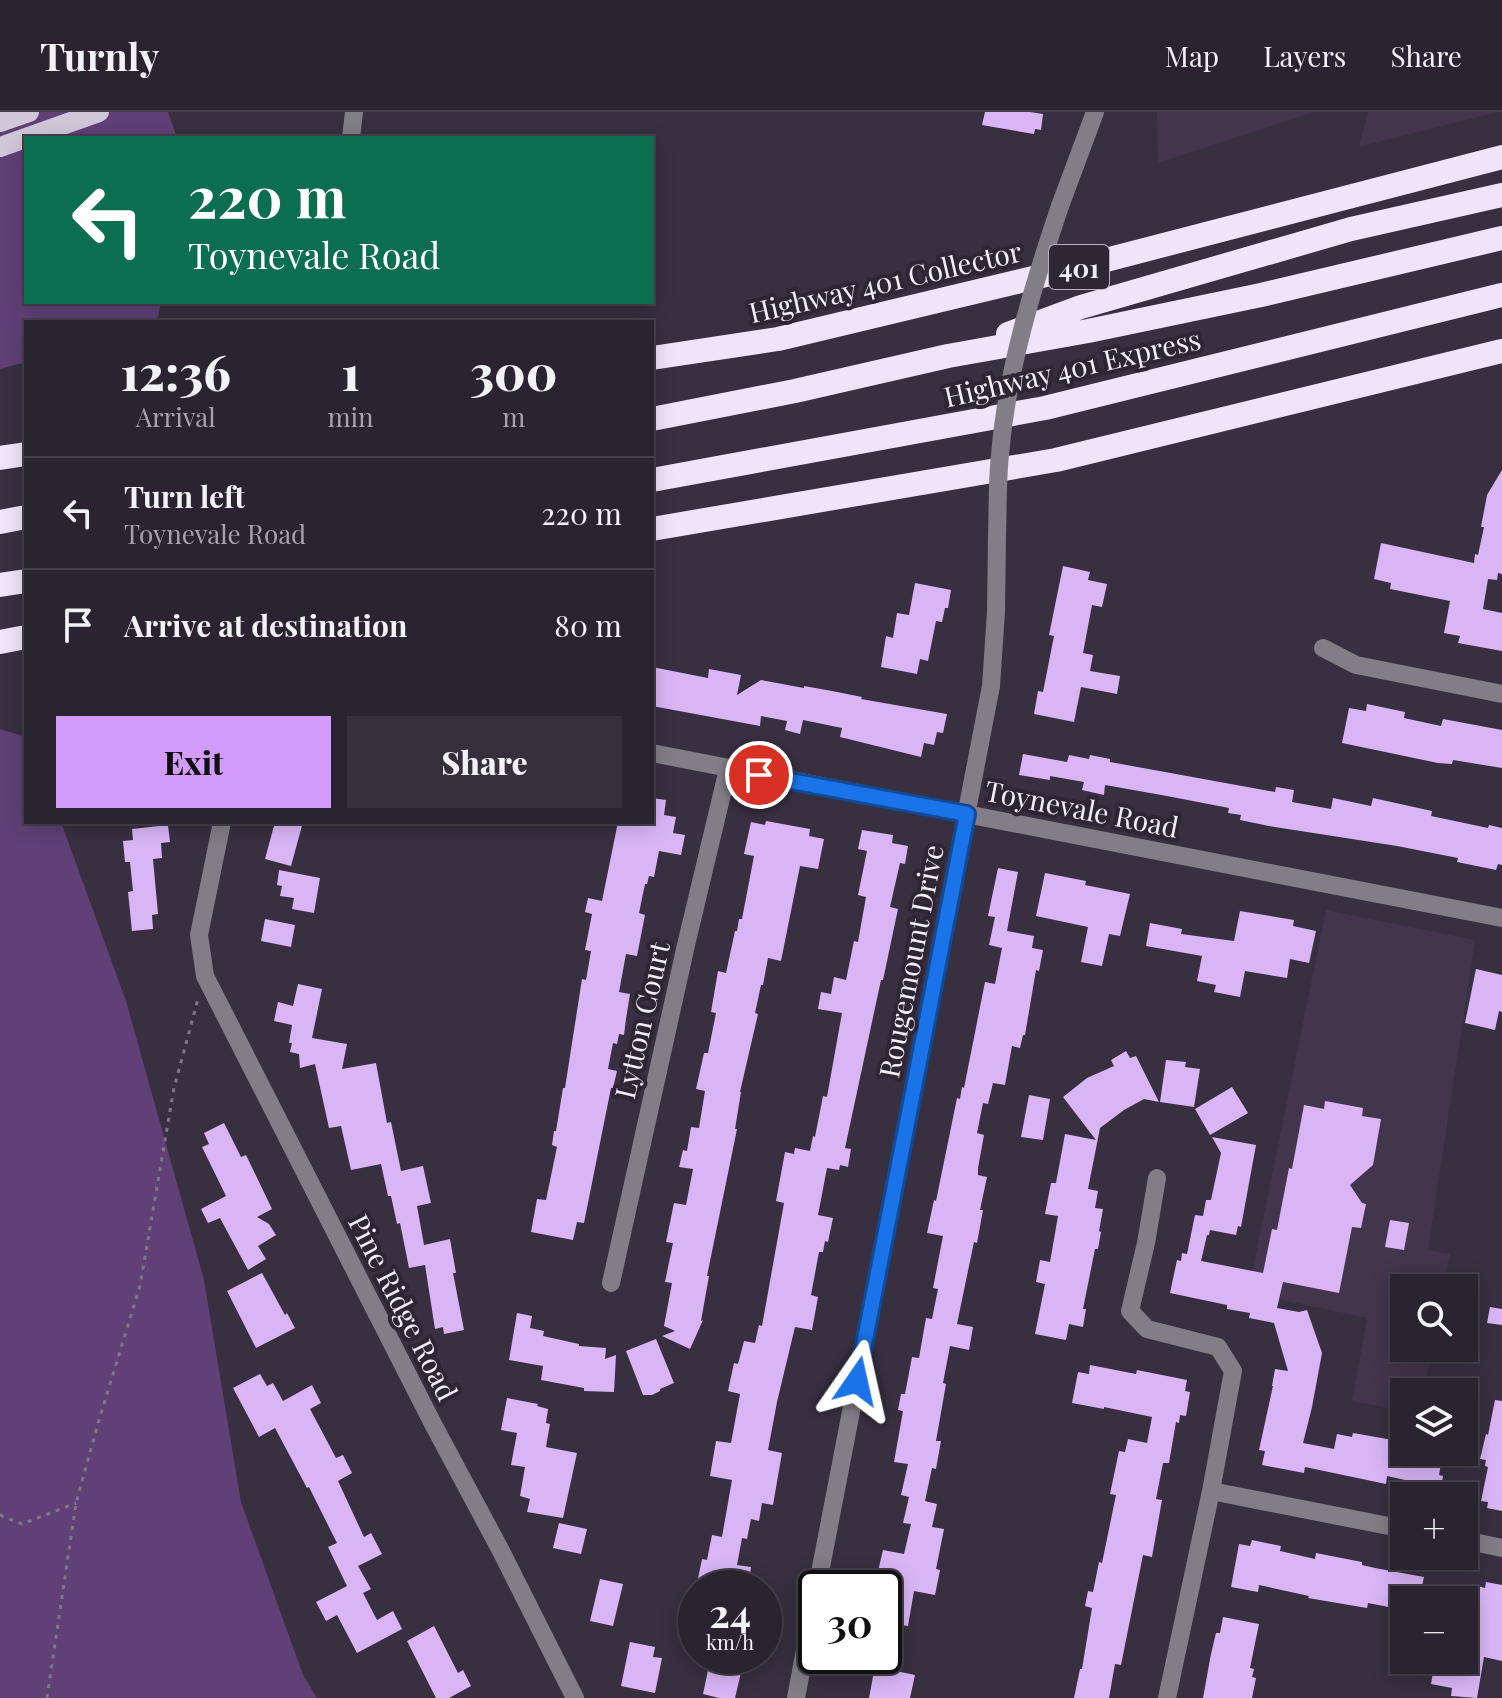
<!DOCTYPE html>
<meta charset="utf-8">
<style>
:root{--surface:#2a2330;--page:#362f3c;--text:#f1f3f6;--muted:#a5a4ab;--line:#46404c;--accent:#d39cfc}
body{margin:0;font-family:"Playfair Display",serif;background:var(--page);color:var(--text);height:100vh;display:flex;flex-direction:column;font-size:30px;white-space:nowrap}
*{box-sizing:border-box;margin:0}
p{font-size:26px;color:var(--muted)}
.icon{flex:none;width:44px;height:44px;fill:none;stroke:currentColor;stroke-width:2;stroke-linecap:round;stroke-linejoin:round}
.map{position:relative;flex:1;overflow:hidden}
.details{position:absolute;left:24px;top:208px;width:630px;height:504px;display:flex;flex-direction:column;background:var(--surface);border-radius:0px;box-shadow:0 4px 20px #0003,0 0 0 2px var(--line)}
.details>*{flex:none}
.banner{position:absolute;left:24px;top:24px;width:630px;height:168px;border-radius:0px;box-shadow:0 4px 20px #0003,0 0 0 2px var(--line);background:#0b6e4f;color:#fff;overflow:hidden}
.fabs{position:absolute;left:1390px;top:1162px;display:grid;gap:16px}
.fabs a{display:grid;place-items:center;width:88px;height:88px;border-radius:0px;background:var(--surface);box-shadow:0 4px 20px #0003,0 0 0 2px var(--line);font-size:40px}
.speed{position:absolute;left:678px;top:1458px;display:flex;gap:16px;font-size:40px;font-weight:700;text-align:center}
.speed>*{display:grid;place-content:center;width:104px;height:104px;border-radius:50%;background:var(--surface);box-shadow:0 4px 20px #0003,0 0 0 2px var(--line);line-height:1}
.speed small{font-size:20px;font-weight:400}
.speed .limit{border:4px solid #111;border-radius:12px;background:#fff;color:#111}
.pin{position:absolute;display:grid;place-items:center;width:68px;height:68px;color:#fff;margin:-34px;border:4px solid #fff;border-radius:50%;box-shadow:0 2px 8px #0007}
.me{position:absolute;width:88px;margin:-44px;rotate:11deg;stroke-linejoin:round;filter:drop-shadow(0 0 6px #0008)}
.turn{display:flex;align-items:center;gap:28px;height:168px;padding:0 32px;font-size:36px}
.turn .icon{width:104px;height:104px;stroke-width:2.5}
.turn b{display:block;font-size:56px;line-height:68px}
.eta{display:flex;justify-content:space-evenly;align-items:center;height:136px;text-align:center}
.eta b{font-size:48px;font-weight:800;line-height:56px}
.primary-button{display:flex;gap:16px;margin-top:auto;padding:16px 32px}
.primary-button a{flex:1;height:92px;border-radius:0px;background:var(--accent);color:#111;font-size:32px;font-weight:800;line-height:92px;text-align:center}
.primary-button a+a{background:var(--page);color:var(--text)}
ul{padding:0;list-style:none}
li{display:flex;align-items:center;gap:24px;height:112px;padding:0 32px;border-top:2px solid var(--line)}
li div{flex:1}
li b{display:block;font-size:30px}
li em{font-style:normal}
header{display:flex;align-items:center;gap:48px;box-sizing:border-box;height:112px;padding:0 40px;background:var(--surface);border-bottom:2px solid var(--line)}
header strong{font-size:38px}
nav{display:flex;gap:44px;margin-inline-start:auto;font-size:28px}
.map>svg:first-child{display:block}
.built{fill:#42354c}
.green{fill:#604077}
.building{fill:#d9b5f6}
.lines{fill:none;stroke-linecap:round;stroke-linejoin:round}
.path{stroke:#7f7785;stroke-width:3;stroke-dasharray:4 6;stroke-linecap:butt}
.minor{stroke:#827d86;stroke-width:18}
.major{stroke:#d0c7d9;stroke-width:20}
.highway{stroke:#f0e4f9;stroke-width:24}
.minor-bridge{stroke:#827d86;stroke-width:18}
.route-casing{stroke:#114b97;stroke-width:20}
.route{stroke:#1a73e8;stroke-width:14}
.labels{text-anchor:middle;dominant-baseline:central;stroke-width:8;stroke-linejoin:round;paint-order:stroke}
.shield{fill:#2e2535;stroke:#b9b2be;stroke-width:2}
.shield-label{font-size:26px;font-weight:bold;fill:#f4eef9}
.street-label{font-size:28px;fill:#f4eef9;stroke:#2e2535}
</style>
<header>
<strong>Turnly</strong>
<nav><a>Map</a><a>Layers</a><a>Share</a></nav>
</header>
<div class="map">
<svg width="1502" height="1586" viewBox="0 0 1502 1586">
<rect width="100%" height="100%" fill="#382f40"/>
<path class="built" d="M 1157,0 L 1314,0 L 1158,51 Z
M 1368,0 L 1498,0 L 1359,35 Z
M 1326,798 L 1475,828 L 1428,1138 L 1450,1142 L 1443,1176 L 1404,1176 L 1404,1236 L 1432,1236 L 1424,1280 L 1404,1280 L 1404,1299 L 1352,1289 L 1367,1206 L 1248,1181 Z"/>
<path class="green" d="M 0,0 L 168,0 L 177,26 L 26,26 L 26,190 L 161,190 L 157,210 L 26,210 L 26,250 L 0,257 Z
M 0,617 L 26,625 L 26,710 L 61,710 L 126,889 L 204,1168 L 241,1390 L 303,1563 L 317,1586 L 0,1586 Z"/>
<path class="building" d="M 985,0 L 1030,0 L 1043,2 L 1041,18 L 1035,17 L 1034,22 L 982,13 Z
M 1502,358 L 1502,462 L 1498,461 L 1497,468 L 1488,467 L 1483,497 L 1502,501 L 1502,539 L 1458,531 L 1460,524 L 1444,521 L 1450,489 L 1390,477 L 1391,471 L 1374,467 L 1381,431 L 1474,451 L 1475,442 L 1478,443 L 1484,415 L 1481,415 L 1487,383 Z
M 1063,454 L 1090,460 L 1088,468 L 1107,472 L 1102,495 L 1092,493 L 1083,541 L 1093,543 L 1090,559 L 1120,564 L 1117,582 L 1081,575 L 1074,610 L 1034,602 L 1038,579 L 1043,580 L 1054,524 L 1049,523 Z
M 915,471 L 951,478 L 948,496 L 945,496 L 942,510 L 936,509 L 928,549 L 920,547 L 917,562 L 881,555 L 886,524 L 893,526 L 897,501 L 909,503 Z
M 652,555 L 708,566 L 709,557 L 741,563 L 737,583 L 761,568 L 804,576 L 804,574 L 832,579 L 862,585 L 861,587 L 947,602 L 943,621 L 937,620 L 934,633 L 924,631 L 921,645 L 840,625 L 842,616 L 803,608 L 800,622 L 785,618 L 787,609 L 761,604 L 760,614 L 652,594 Z
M 1367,592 L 1405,600 L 1404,606 L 1441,614 L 1443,607 L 1502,618 L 1502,656 L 1453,648 L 1452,652 L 1438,651 L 1342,631 L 1349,596 L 1366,599 Z
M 1023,642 L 1067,650 L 1069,643 L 1089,647 L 1090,643 L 1110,647 L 1110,650 L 1275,680 L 1276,675 L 1294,678 L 1292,690 L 1331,697 L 1333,686 L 1371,694 L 1373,686 L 1432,699 L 1431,704 L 1488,716 L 1489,713 L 1502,716 L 1502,753 L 1498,752 L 1496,758 L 1457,750 L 1458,746 L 1397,734 L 1269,714 L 1240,708 L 1241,703 L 1228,701 L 1229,696 L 1167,684 L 1105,673 L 1104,683 L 1082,678 L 1084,670 L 1050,664 L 1050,668 L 1019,663 Z
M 652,686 L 666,688 L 664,703 L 676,705 L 673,721 L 685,723 L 681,743 L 659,739 L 654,765 L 649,764 L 647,772 L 645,772 L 639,801 L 645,803 L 637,844 L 626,842 L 619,880 L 630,882 L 626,907 L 624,923 L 619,922 L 617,932 L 613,931 L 608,957 L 617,959 L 613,976 L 611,976 L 584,1111 L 577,1110 L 573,1128 L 531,1120 L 537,1087 L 546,1088 L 557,1035 L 552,1033 L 554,1019 L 556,1019 L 563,976 L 565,976 L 582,867 L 586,868 L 591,839 L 585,838 L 592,802 L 585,800 L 588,786 L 602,789 L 618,710 L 652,710 Z
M 766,709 L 810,717 L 809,724 L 824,727 L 818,757 L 800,754 L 781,849 L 768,846 L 763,873 L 761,873 L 755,901 L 758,902 L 740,980 L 741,980 L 735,1017 L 737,1017 L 707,1164 L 709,1164 L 701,1209 L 703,1208 L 690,1237 L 662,1224 L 675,1219 L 664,1214 L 672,1171 L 665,1170 L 673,1131 L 666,1130 L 674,1091 L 686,1093 L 693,1057 L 679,1055 L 683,1038 L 687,1039 L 691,1015 L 699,1016 L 705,979 L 696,977 L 704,941 L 708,941 L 716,901 L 711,900 L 718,859 L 726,861 L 735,819 L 737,819 L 739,807 L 742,807 L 754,744 L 744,742 L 751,710 L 765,713 Z
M 275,710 L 303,710 L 291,754 L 265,747 Z
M 168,713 L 170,730 L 161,731 L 162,746 L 153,747 L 158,802 L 152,803 L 153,817 L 132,819 L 128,780 L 133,779 L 130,750 L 125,750 L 123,729 L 133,728 L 132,717 Z
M 862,718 L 893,723 L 892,731 L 908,734 L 905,752 L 900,751 L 890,795 L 898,797 L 883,868 L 881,868 L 845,1036 L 851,1037 L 848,1055 L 840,1053 L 839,1058 L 827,1056 L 818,1103 L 833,1106 L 828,1130 L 825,1129 L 823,1140 L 819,1140 L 811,1183 L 818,1185 L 812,1218 L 795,1215 L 777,1290 L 768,1338 L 782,1341 L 773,1393 L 762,1391 L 759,1409 L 751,1407 L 747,1427 L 742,1426 L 737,1453 L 751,1455 L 748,1476 L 696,1476 L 702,1447 L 707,1448 L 712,1423 L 722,1425 L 732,1368 L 710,1364 L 716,1329 L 731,1331 L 740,1282 L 728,1279 L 734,1251 L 738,1252 L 744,1229 L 755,1231 L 759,1213 L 762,1214 L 784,1091 L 776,1089 L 785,1040 L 794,1042 L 795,1036 L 810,1039 L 813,1024 L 815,1025 L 823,984 L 827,985 L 842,901 L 818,897 L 821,880 L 831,882 L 834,865 L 846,868 L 854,829 L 858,830 L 866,785 L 858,783 L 867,739 L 858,737 Z
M 998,756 L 1018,760 L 1007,819 L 1034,824 L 1032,836 L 1043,838 L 1039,859 L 1036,858 L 1025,923 L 1023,923 L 1020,936 L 1012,934 L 1005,973 L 993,971 L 988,992 L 983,991 L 977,1021 L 984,1023 L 978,1056 L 978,1063 L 987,1065 L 980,1098 L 983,1098 L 977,1131 L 974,1130 L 957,1212 L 973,1215 L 969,1238 L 950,1234 L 943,1271 L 946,1272 L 936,1329 L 941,1329 L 936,1357 L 932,1356 L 925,1389 L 937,1392 L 932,1415 L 944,1417 L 936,1457 L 940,1458 L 935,1483 L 914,1479 L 908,1514 L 884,1510 L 884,1474 L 875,1472 L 883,1438 L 904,1442 L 911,1412 L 903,1411 L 909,1385 L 901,1383 L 908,1352 L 894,1350 L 903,1299 L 898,1298 L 901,1282 L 905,1282 L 912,1245 L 919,1246 L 926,1206 L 932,1207 L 938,1177 L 933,1176 L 943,1124 L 927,1121 L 934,1088 L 936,1089 L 957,986 L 960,987 L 962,975 L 964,976 L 985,870 L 995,872 L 1002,836 L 989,833 L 995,805 L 988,804 Z
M 279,758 L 320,766 L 314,801 L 292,797 L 294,786 L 280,784 L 282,774 L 277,773 Z
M 1045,761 L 1086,769 L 1085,773 L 1130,782 L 1120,824 L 1109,822 L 1102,854 L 1081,850 L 1088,815 L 1036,804 Z
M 1240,799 L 1294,808 L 1293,814 L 1316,819 L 1309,851 L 1290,847 L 1287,866 L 1245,859 L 1240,885 L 1214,880 L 1216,873 L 1197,869 L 1202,844 L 1146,834 L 1150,811 L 1182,817 L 1181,822 L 1234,829 Z
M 265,807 L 295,813 L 291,835 L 261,829 Z
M 1476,857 L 1502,863 L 1502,900 L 1499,899 L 1495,918 L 1465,911 Z
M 298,872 L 322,877 L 312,926 L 347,932 L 342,957 L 376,951 L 387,1011 L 391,1010 L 401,1059 L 423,1054 L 431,1091 L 417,1094 L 424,1133 L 450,1127 L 456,1161 L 453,1161 L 464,1218 L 444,1222 L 443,1215 L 435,1217 L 425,1153 L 409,1156 L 400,1111 L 397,1112 L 391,1084 L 388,1084 L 381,1052 L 351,1058 L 341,1014 L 329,1016 L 315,952 L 300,956 L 299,942 L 290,940 L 292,931 L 289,931 L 292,913 L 274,909 L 278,890 L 293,894 Z
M 1126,939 L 1130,946 L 1136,944 L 1159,990 L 1144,987 L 1124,998 L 1100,1016 L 1088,1077 L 1098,1079 L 1095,1096 L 1103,1097 L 1099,1119 L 1101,1120 L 1098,1137 L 1095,1137 L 1083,1197 L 1086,1197 L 1083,1215 L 1069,1212 L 1066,1228 L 1035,1222 L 1045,1172 L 1036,1170 L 1040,1148 L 1050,1150 L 1058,1104 L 1045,1102 L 1051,1071 L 1056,1071 L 1065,1022 L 1096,1028 L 1063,985 L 1087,966 L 1114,954 L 1111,948 Z
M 1166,948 L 1186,950 L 1185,955 L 1200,957 L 1194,995 L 1160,990 Z
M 1232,975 L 1248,1001 L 1210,1023 L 1195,997 Z
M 1029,983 L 1050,987 L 1043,1028 L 1021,1025 Z
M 1325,989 L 1363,996 L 1362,1004 L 1381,1007 L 1373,1053 L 1350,1073 L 1362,1091 L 1366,1092 L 1361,1116 L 1352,1115 L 1339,1181 L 1283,1170 L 1277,1196 L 1299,1200 L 1307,1198 L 1322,1241 L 1312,1295 L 1303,1331 L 1334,1337 L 1337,1322 L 1352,1325 L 1353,1321 L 1404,1330 L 1404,1340 L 1443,1340 L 1439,1363 L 1443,1364 L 1440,1382 L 1422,1379 L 1423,1372 L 1387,1364 L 1386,1372 L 1305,1355 L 1304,1361 L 1262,1353 L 1265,1339 L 1259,1338 L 1273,1274 L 1272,1274 L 1275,1257 L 1288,1259 L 1274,1211 L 1249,1206 L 1250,1201 L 1227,1197 L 1227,1193 L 1170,1181 L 1177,1148 L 1181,1149 L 1182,1141 L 1187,1142 L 1195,1103 L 1203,1104 L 1206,1088 L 1211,1088 L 1221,1041 L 1212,1025 L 1256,1033 L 1241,1115 L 1238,1114 L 1236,1123 L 1210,1118 L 1209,1123 L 1207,1123 L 1201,1149 L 1263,1161 L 1272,1117 L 1277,1118 L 1289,1056 L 1292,1057 L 1304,993 L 1324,997 Z
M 224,1011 L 241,1045 L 246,1043 L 272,1097 L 257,1105 L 269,1112 L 276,1123 L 258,1134 L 266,1147 L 248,1158 L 220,1106 L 208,1111 L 201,1097 L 226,1084 L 202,1035 L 209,1032 L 204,1021 Z
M 1390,1108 L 1409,1111 L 1404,1138 L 1385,1135 Z
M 262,1161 L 285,1203 L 287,1201 L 295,1216 L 256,1236 L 227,1179 Z
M 1490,1195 L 1502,1197 L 1502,1213 L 1487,1211 Z
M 517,1201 L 532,1204 L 530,1216 L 544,1219 L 543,1224 L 579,1232 L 579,1234 L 606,1236 L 605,1247 L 616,1243 L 614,1280 L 584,1279 L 584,1276 L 541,1268 L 543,1254 L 509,1248 Z
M 656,1227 L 674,1271 L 660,1277 L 660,1279 L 652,1283 L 643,1283 L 626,1239 Z
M 1090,1253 L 1136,1262 L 1137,1258 L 1187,1268 L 1185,1279 L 1190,1280 L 1186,1304 L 1180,1303 L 1179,1311 L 1176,1310 L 1169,1351 L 1163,1351 L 1156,1387 L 1162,1388 L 1152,1445 L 1143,1443 L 1121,1553 L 1115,1552 L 1109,1586 L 1074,1586 L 1080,1557 L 1082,1557 L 1092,1496 L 1085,1494 L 1088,1479 L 1093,1480 L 1099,1450 L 1102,1451 L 1116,1383 L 1110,1382 L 1119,1339 L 1125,1340 L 1128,1327 L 1147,1331 L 1152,1305 L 1104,1295 L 1104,1297 L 1072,1291 L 1078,1260 L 1089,1262 Z
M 260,1262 L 267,1274 L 273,1271 L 283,1289 L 312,1273 L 321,1291 L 310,1297 L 336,1346 L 343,1343 L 352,1361 L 338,1369 L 364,1425 L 371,1421 L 382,1442 L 358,1454 L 371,1477 L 363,1481 L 377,1508 L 393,1499 L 402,1517 L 357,1541 L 337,1503 L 326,1509 L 316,1490 L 347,1474 L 328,1435 L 337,1431 L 309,1375 L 307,1376 L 275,1316 L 259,1325 L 233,1276 Z
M 507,1286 L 538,1292 L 537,1294 L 548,1297 L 546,1311 L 550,1312 L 546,1335 L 577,1341 L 563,1406 L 527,1400 L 530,1387 L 520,1384 L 525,1355 L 511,1353 L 517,1321 L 501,1318 Z
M 1495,1288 L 1502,1289 L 1502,1399 L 1487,1396 L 1488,1390 L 1481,1389 L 1488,1355 L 1485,1354 L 1486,1348 L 1480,1347 L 1486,1322 L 1488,1323 Z
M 559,1411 L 587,1417 L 581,1442 L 553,1436 Z
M 1252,1428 L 1281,1434 L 1280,1439 L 1315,1447 L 1316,1441 L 1362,1450 L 1362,1453 L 1375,1456 L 1424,1465 L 1419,1488 L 1404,1488 L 1404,1498 L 1368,1491 L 1367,1496 L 1308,1486 L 1309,1484 L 1259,1473 L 1258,1480 L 1231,1475 L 1239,1432 L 1250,1434 Z
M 600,1467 L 623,1472 L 613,1514 L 590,1509 Z
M 1486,1470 L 1502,1473 L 1502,1549 L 1484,1545 L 1477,1586 L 1451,1584 L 1452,1576 L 1431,1572 L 1435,1548 L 1462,1551 L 1478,1474 L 1485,1476 Z
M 1223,1505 L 1259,1512 L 1250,1556 L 1254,1557 L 1252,1565 L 1256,1566 L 1252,1586 L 1203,1586 L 1211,1542 L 1216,1521 L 1220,1521 Z
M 434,1514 L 458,1561 L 463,1558 L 471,1574 L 449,1586 L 436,1586 L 407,1529 Z
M 630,1530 L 655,1535 L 653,1545 L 662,1546 L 655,1581 L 621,1574 Z
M 711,1544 L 743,1552 L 735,1586 L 719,1586 L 703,1582 Z
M 870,1544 L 894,1544 L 891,1558 L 915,1563 L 910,1586 L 869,1586 L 874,1559 L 867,1558 Z"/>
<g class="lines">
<path class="path" d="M 0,1403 L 22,1412 L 76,1391
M 47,1586 L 76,1391 L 99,1308 L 140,1174 L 174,976 L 198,887"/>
<path class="minor" d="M 351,26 L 354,0
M 1060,94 L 1095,0
M 1323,536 L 1356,553 L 1502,582
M 652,641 L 1502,806
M 222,710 L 199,823 L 205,864 L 433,1312 L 501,1439 L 575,1586
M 1157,1066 L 1146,1131 L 1130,1199 L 1147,1217 L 1218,1235 L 1233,1259 L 1211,1379 L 1167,1586
M 611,1171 L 686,833 L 728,657
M 1211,1379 L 1404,1417
M 1464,1428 L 1502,1436
M 817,1476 L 991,574 L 996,500 L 997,423
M 796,1586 L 816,1480"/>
<path class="major" d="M 0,10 L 29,0
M 0,35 L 99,0"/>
<path class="highway" d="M 1008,222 L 1081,195 L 1351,117 L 1502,83
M 652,246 L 778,227 L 1079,155 L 1502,45
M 652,307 L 795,279 L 948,244 L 1088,219 L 1261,183 L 1502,126
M 0,346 L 26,342
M 652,368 L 1045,296 L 1502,183
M 0,410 L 26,405
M 652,417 L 1056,348 L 1502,239
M 0,473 L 26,469
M 0,530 L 26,525"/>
<path class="minor-bridge" d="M 997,423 C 998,396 997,370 1000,343 C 1007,258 1033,174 1060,94"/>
</g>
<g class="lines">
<g class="route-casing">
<path id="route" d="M 759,663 L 967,702 L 857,1269"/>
</g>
<use href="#route" class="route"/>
</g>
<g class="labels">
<rect class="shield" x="1049" y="133" width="60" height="44" rx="6"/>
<g class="shield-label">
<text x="1079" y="155">401</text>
</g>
<g class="street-label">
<text transform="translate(885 169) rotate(-13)">Highway 401 Collector</text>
<text transform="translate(1072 255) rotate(-13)">Highway 401 Express</text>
<text transform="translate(1082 696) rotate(11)">Toynevale Road</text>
<text transform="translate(910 849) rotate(-79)">Rougemount Drive</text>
<text transform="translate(641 908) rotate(-77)">Lytton Court</text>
<text transform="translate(404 1195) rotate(63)">Pine Ridge Road</text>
</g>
</g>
</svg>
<div class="fabs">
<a><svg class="icon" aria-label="search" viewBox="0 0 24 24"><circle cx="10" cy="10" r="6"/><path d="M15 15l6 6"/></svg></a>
<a><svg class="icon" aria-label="layers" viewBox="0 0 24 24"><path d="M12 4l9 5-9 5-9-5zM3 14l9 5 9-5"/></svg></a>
<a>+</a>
<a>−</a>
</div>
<div class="speed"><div>24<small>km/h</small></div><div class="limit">30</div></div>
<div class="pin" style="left:759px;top:663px;background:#d93025"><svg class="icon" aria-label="arrive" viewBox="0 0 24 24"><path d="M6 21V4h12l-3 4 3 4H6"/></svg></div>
<svg class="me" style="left:857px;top:1269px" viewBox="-20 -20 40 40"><path d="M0-17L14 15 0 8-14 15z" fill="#1a73e8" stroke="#fff" stroke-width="4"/></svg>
<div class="banner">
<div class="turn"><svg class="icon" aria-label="left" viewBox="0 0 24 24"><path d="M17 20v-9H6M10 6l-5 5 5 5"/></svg><div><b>220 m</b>Toynevale Road</div></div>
</div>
<section class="details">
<div class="eta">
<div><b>12:36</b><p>Arrival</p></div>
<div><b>1</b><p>min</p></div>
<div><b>300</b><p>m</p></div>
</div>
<ul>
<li><svg class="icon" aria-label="left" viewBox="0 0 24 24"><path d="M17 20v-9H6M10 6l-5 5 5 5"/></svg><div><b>Turn left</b><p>Toynevale Road</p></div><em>220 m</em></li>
<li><svg class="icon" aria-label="arrive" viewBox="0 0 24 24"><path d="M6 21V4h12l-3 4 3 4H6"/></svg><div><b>Arrive at destination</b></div><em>80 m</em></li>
</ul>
<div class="primary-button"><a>Exit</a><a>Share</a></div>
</section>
</div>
